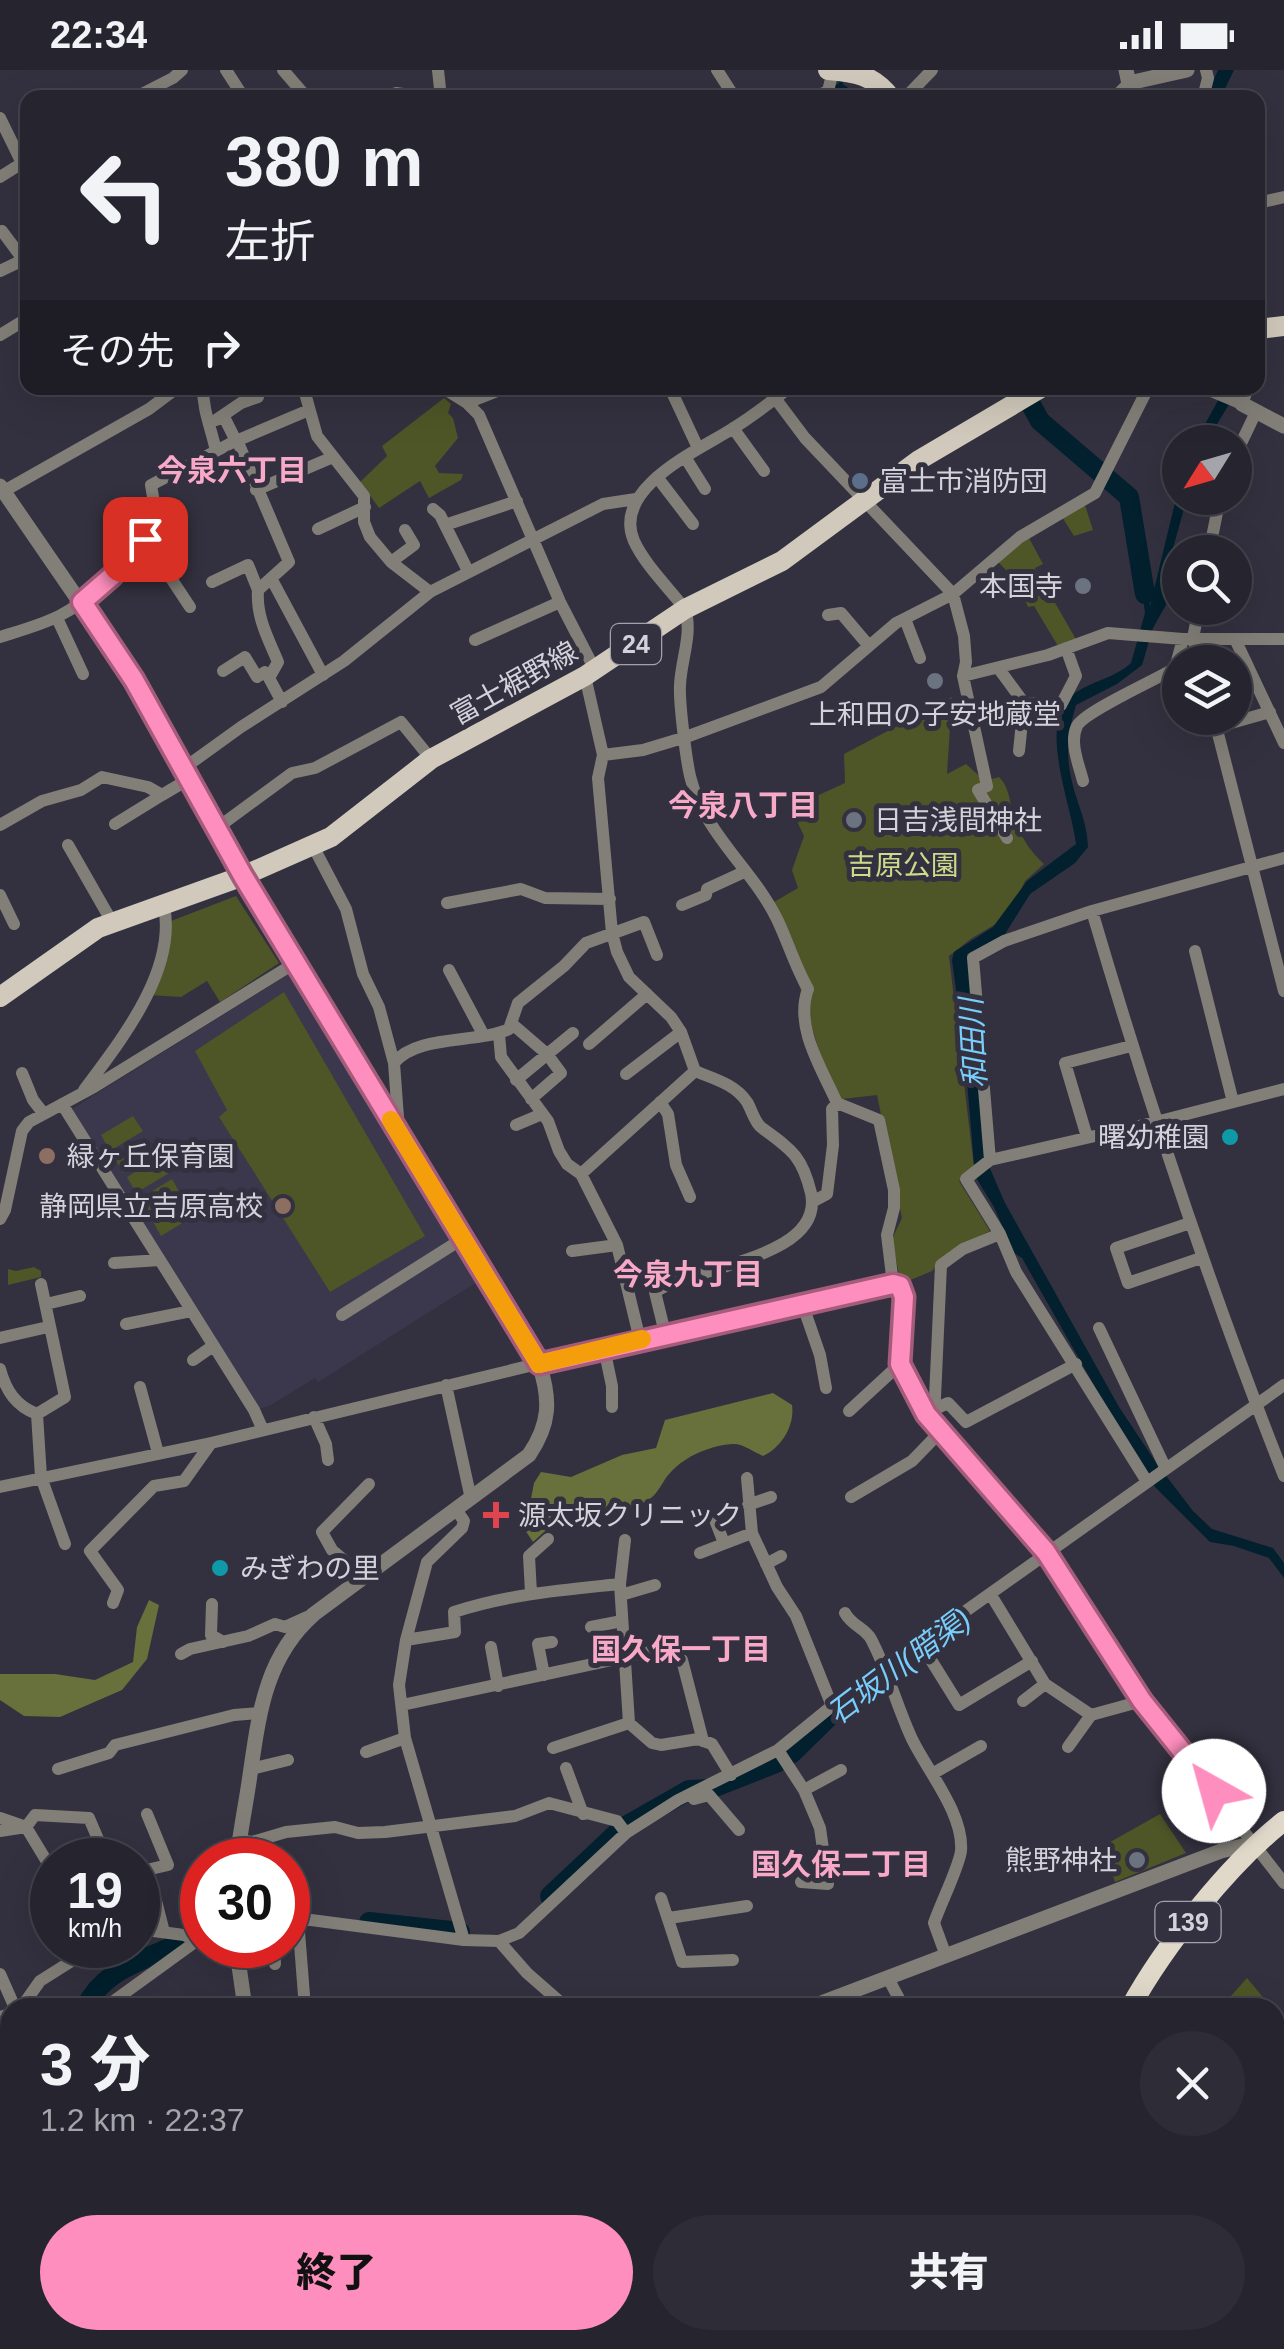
<!DOCTYPE html>
<html lang="ja">
<meta charset="utf-8">
<style>
:root{--surface:#26252f;--page:#2e2d37;--text:#f1f3f6;--muted:#a4a5aa;--line:#42424b;--accent:#fe8ebd}
body{margin:0;font-family:Helvetica,"Noto Sans JP",sans-serif;background:var(--page);color:var(--text);height:100vh;display:flex;flex-direction:column;font-size:38px;white-space:nowrap}
*{box-sizing:border-box;margin:0}
p{font-size:32px;color:var(--muted)}
.icon{flex:none;width:55px;height:55px;fill:none;stroke:currentColor;stroke-width:2;stroke-linecap:round;stroke-linejoin:round}
.map{position:relative;flex:1;overflow:hidden}
.sheet{position:absolute;left:0px;top:1928px;width:1285px;height:352px;display:flex;flex-direction:column;background:var(--surface);border-radius:30px 30px 0 0;box-shadow:0 10px 40px #0002,0 0 0 2px var(--line)}
.sheet>*{flex:none}
.banner{position:absolute;left:20px;top:20px;width:1245px;height:305px;border-radius:20px;box-shadow:0 10px 40px #0002,0 0 0 2px var(--line);background:#26252f;color:var(--text);overflow:hidden}
.needle{width:65px;rotate:233deg}
.controls{position:absolute;left:1162px;top:355px;display:grid;gap:20px}
.controls a{display:grid;place-items:center;width:90px;height:90px;border-radius:50%;background:var(--surface);box-shadow:0 10px 40px #0002,0 0 0 2px var(--line);font-size:50px}
.speed{position:absolute;left:30px;top:1768px;display:flex;gap:20px;font-size:50px;font-weight:700;text-align:center}
.speed>*{display:grid;place-content:center;width:130px;height:130px;border-radius:50%;background:var(--surface);box-shadow:0 10px 40px #0002,0 0 0 2px var(--line);line-height:1}
.speed small{font-size:25px;font-weight:400}
.speed .limit{border:15px solid #d22;background:#fff;color:#111}
.pin{position:absolute;display:grid;place-items:center;width:85px;height:85px;color:#fff;margin:-42px;border-radius:20px;box-shadow:0 5px 15px #0006}
.me{position:absolute;width:110px;margin:-55px;rotate:322deg;stroke-linejoin:round;filter:drop-shadow(0 0 8px #0008)}
.turn{display:flex;align-items:center;gap:35px;height:210px;padding:0 40px;font-size:45px}
.turn .icon{width:130px;height:130px;stroke-width:2.5}
.turn b{display:block;font-size:70px;line-height:85px}
.then{display:flex;align-items:center;height:95px;padding:0 40px;background:#0003;gap:20px;font-size:38px}
.round{display:grid;place-items:center;flex:none;width:105px;height:105px;border-radius:52px;background:var(--page)}
.summary{display:flex;align-items:center;justify-content:space-between;height:170px;padding:0 40px}
h1{font-size:60px;font-weight:800;line-height:75px}
.cta{display:flex;gap:20px;margin-top:auto;padding:20px 40px}
.cta a{flex:1;height:115px;border-radius:60px;background:var(--accent);color:#111;font-size:40px;font-weight:800;line-height:115px;text-align:center}
.cta a+a{background:var(--page);color:var(--text)}
.status{display:flex;justify-content:space-between;align-items:center;height:70px;padding:0 50px;background:var(--surface);direction:ltr}
.status svg{height:28px;fill:currentColor}
.map>svg:first-child{display:block}
.built{fill:#3b384d}
.green{fill:#4e5526}
.forest{fill:#68703c}
.water{fill:#02202e}
.lines{fill:none;stroke-linecap:round;stroke-linejoin:round}
.stream{stroke:#02202e;stroke-width:4}
.river{stroke:#02202e;stroke-width:20}
.minor{stroke:#827f78;stroke-width:12}
.tertiary{stroke:#827f78;stroke-width:15}
.primary{stroke:#d1cabc;stroke-width:20}
.trunk{stroke:#e0d9ca;stroke-width:20}
.route-casing{stroke:#a55c7b;stroke-width:25}
.route{stroke:#fe8ebd;stroke-width:18}
.slow{stroke:#f59e0b;stroke-width:18}
.service-dot{fill:#5c6f8a;stroke:#33313f;stroke-width:4}
.worship-dot{fill:#6b7280;stroke:#33313f;stroke-width:4}
.culture-dot{fill:#0f9aa8;stroke:#33313f;stroke-width:4}
.education-dot{fill:#8d6e63;stroke:#33313f;stroke-width:4}
.health-dot{fill:#e0444e;stroke:#33313f;stroke-width:4}
.labels{text-anchor:middle;dominant-baseline:central;stroke-width:10;stroke-linejoin:round;paint-order:stroke}
.shield{fill:#33313f;stroke:#a3a2ac;stroke-width:2.5}
.shield-label{font-size:25px;font-weight:bold;fill:#d3d2db}
.poi-label{font-size:28px;fill:#d3d2db;stroke:#33313f;text-anchor:start}
.street-label{font-size:28px;fill:#d3d2db;stroke:#33313f}
.park-label{font-size:28px;fill:#cdda89;stroke:#33313f}
.neighbourhood-label{font-size:30px;font-weight:bold;fill:#f8a9c8;stroke:#33313f}
.water-label{font-size:30px;font-style:italic;fill:#78cdfb;stroke:#33313f}
</style>
<div class="status"><b>22:34</b><svg viewBox="0 0 49 12"><path d="M0 12V9h3v3zM5 12V6h3v6zM10 12V3h3v9zM15 12V0h3v12zM26 1h20v11H26zM47 4h2v5h-2z"/></svg></div>
<div class="map">
<svg width="1284" height="2279" viewBox="0 0 1284 2279">
<rect width="100%" height="100%" fill="#33313f"/>
<path class="built" d="M 292,902 L 480,1210 L 318,1312 L 315,1308 L 269,1336 L 254,1340 L 72,1039 Z"/>
<path class="green" d="M 444,328 L 451,334 L 448,343 L 453,348 L 458,368 L 435,396 L 439,403 L 463,404 L 461,410 L 429,428 L 420,411 L 379,438 L 360,412 L 387,386 L 382,376 Z
M 1085,435 L 1093,460 L 1074,466 L 1062,447 Z
M 1029,468 L 1043,494 L 1035,498 L 1077,571 L 1058,576 L 1034,536 L 1028,537 L 1015,509 L 997,491 Z
M 952,627 L 947,704 L 966,694 L 985,711 L 999,707 C 1012,720 1009,738 1016,753 C 1022,769 1032,783 1044,794 L 1025,811 L 1008,847 L 972,868 L 949,886 L 975,1106 L 959,1111 L 990,1161 L 950,1181 L 932,1201 L 901,1214 L 892,1169 L 902,1148 L 877,1025 L 834,1030 L 774,832 L 798,818 L 792,800 L 804,766 L 787,730 L 794,724 L 808,730 L 845,713 L 844,684 Z
M 236,826 L 279,893 L 220,932 L 207,911 L 181,927 L 149,925 L 171,851 Z
M 284,922 L 425,1166 L 330,1222 L 219,1047 L 227,1040 L 195,981 Z
M 133,1046 L 143,1061 L 110,1081 L 101,1065 Z
M 146,1068 L 156,1083 L 123,1103 L 114,1087 Z
M 159,1087 L 169,1103 L 136,1123 L 127,1107 Z
M 172,1109 L 181,1125 L 149,1144 L 139,1129 Z
M 184,1131 L 194,1146 L 161,1166 L 152,1150 Z
M 34,1197 L 41,1201 L 41,1207 L 8,1215 L 8,1199 L 16,1201 Z
M 1160,1744 L 1186,1783 L 1115,1812 L 1103,1776 Z
M 1247,1908 L 1267,1932 L 1260,1937 L 1221,1937 Z"/>
<path class="forest" d="M 773,1323 L 792,1335 C 795,1356 781,1378 763,1386 C 754,1382 743,1374 734,1374 C 711,1375 685,1386 670,1403 C 663,1410 659,1422 651,1428 C 628,1445 593,1442 566,1442 L 533,1472 L 525,1460 L 534,1413 L 541,1402 L 571,1407 L 622,1385 L 656,1378 L 665,1350 Z
M 149,1530 L 159,1535 L 147,1589 L 122,1620 L 60,1647 L 24,1646 L 0,1630 L 0,1604 L 55,1604 L 95,1610 L 133,1592 L 137,1557 Z"/>
<path class="water" d="M 1218,0 L 1234,0 L 1221,27 L 1206,28 Z
M 1225,318 L 1239,318 L 1206,372 L 1195,372 Z
M 1180,412 L 1180,428 L 1187,428 L 1170,489 L 1167,533 L 1153,558 L 1142,595 L 1117,614 L 1076,635 C 1069,659 1065,682 1071,707 C 1076,733 1087,749 1088,777 L 1075,793 L 1030,824 L 1005,864 L 967,884 L 985,1087 L 1005,1133 L 1119,1337 L 1157,1394 L 1193,1441 L 1212,1459 L 1273,1478 L 1284,1493 L 1284,1508 L 1269,1488 L 1234,1476 L 1210,1472 L 1155,1417 L 1124,1368 L 1022,1188 L 1014,1183 L 994,1137 L 975,1106 L 965,987 L 952,890 L 954,882 L 993,857 L 1027,811 L 1076,774 C 1072,737 1039,658 1069,628 C 1086,612 1114,609 1131,593 L 1145,543 L 1139,498 L 1143,498 L 1150,536 Z"/>
<g class="lines">
<path class="stream" d="M 840,24 L 841,9"/>
<path class="river" d="M 831,28 L 840,24 L 841,28
M 1022,318 L 1040,351 L 1129,427 L 1145,524
M 626,1756 L 689,1720 L 710,1719 L 776,1693 L 792,1683 L 845,1631
M 550,1826 L 620,1760
M 369,1852 L 460,1862
M 85,1938 C 102,1902 136,1893 169,1878 C 181,1872 192,1863 202,1855
M 0,1967 L 10,1966"/>
<path class="minor" d="M 226,0 L 244,28
M 283,0 L 302,22 L 302,28
M 438,0 L 441,28
M 717,0 L 735,28
M 134,28 L 173,8 L 182,0
M 393,28 L 396,23 L 403,24
M 813,28 L 828,21 L 833,1
M 905,28 L 932,0
M 1114,28 L 1129,13
M 1203,28 L 1208,8 L 1206,0
M 0,48 L 21,91
M 0,107 L 27,90
M 1258,133 L 1284,127
M 2,161 L 28,196
M 0,201 L 23,190
M 0,265 L 28,248
M 203,318 C 203,341 211,358 216,381 L 237,370 L 289,492 L 258,520 C 256,547 268,568 278,592 L 269,608 L 282,632
M 308,318 L 305,323 L 317,366 L 364,426 L 364,452 L 370,467 L 391,492 L 430,522
M 443,318 L 467,333 L 479,345 L 560,532 L 595,600
M 670,318 L 698,378
M 789,318 C 771,332 752,347 732,359 C 699,380 611,418 634,471 C 645,495 669,518 685,539 C 693,563 681,590 680,615 C 679,633 686,688 690,706 C 704,764 752,798 777,849 C 788,872 795,896 808,919 C 794,957 822,999 837,1033 L 832,1039 L 833,1075 L 827,1124 L 812,1132
M 1204,318 L 1242,334 L 1248,318
M 775,328 L 805,368 L 953,524 L 964,566 L 966,592 L 963,606 L 987,716 L 978,720 L 1007,768
M 467,333 L 505,318
M 223,345 L 236,371 L 309,340
M 216,350 L 241,333 L 258,327
M 733,358 L 764,401
M 1235,386 L 1256,342
M 685,387 L 705,419
M 657,407 L 693,454
M 256,420 L 333,387
M 4,421 L 149,339 L 177,318
M 433,439 L 440,445 L 468,501
M 445,455 L 517,431
M 318,459 L 365,437
M 145,469 L 190,537
M 1209,482 L 1220,428
M 391,492 L 414,475 L 405,460
M 271,508 L 323,605
M 212,512 L 248,495 L 258,520
M 1199,538 L 1193,568 L 1199,592
M 828,545 L 841,543 L 869,576
M 57,548 L 83,604
M 905,549 L 920,588
M 0,567 C 19,561 41,555 59,546 C 99,526 128,488 158,456 L 151,415 L 216,381
M 1235,569 L 1284,673
M 475,570 L 560,532
M 999,599 L 1024,633 L 1019,681
M 223,601 L 245,587 L 257,607 L 265,602 L 269,608
M 585,606 L 603,685 L 598,708 L 612,863 L 617,882 L 629,907 L 671,947 L 681,962 L 695,1001 C 714,1009 735,1014 747,1032 C 752,1040 754,1052 762,1058 C 792,1080 802,1086 811,1123 C 825,1189 693,1196 655,1222 L 665,1263
M 963,606 L 1048,585 L 1108,563 L 1183,569 L 1284,569
M 1024,633 L 1061,635 L 1076,606 L 1066,578
M 1214,648 L 1284,921
M 1217,657 L 1270,642
M 603,685 L 643,680 L 686,667 L 821,617 L 896,553 L 953,524 L 1020,467 L 1095,423 L 1148,318
M 184,698 L 241,657 L 344,591 L 430,522 L 603,434 L 636,429
M 1083,711 C 1079,695 1069,672 1077,656 C 1085,641 1156,610 1175,598 L 1183,569
M 115,754 L 162,725
M 0,755 L 42,731 L 81,720 L 102,707 L 148,717 L 162,725 L 189,709
M 217,758 L 292,703 L 315,698 L 401,652 L 431,689
M 68,775 L 112,852
M 313,776 L 346,839 L 363,904 L 379,937 L 394,993 L 399,1061
M 0,825 L 14,854
M 447,833 L 521,819 L 545,828 L 610,829
M 682,835 L 706,825 L 707,819 L 744,802
M 1092,841 C 1148,1032 1211,1221 1284,1406
M 1195,881 L 1233,1032
M 449,900 L 484,966
M 511,953 L 547,984 L 561,1003 L 531,1029
M 499,964 L 501,987 L 548,1051 L 559,1081 L 567,1094 L 581,1104 L 617,1175 L 640,1270
M 589,974 L 647,924
M 394,993 C 417,964 478,974 509,959 L 518,933 L 564,896 L 586,873 L 644,852 L 657,885
M 22,1003 L 33,1030 L 44,1044
M 626,1004 L 681,962
M 516,1010 L 573,963
M 84,1020 C 121,970 177,901 164,836
M 660,1032 L 668,1044 L 676,1095 L 690,1127
M 837,1033 L 879,1050 L 894,1120 L 894,1138 L 887,1165 L 893,1214
M 62,1034 L 254,1340 L 262,1358
M 516,1055 L 542,1044
M 1087,1067 L 1065,993 L 1131,976
M 990,1090 L 973,888 L 1004,871 L 1092,841 L 1284,788
M 581,1104 L 695,1001
M 0,1149 L 5,1140 L 22,1061 L 29,1052 L 94,1017 L 295,893
M 1190,1153 L 1116,1178 L 1128,1213 L 1201,1188
M 572,1181 L 617,1175
M 114,1193 L 160,1190
M 802,1233 L 820,1285 L 826,1318
M 46,1234 L 80,1226
M 342,1245 L 462,1169
M 126,1254 L 191,1241
M 1099,1258 L 1165,1397
M 0,1268 L 48,1257
M 604,1278 L 612,1316 L 612,1337
M 193,1290 L 213,1276
M 0,1299 C 6,1321 16,1336 37,1344 L 41,1407 L 65,1474
M 446,1315 L 471,1429
M 140,1317 L 158,1383
M 933,1340 L 948,1333 L 966,1352 L 1076,1294
M 849,1341 L 900,1294
M 37,1344 L 65,1327 L 41,1214
M 314,1347 L 326,1374 L 328,1390
M 934,1350 L 941,1195 L 963,1179 L 1000,1164
M 747,1408 L 752,1463 L 777,1517 L 796,1546 L 832,1636
M 1146,1410 L 1016,1202 L 1000,1164 L 966,1109 L 990,1090 L 1156,1052 L 1284,1019
M 0,1417 L 211,1373 L 665,1263 L 893,1214 L 900,1216 L 904,1227 L 900,1294 L 927,1344 L 1046,1482 L 1142,1631 L 1284,1813
M 851,1427 L 912,1391 L 942,1360
M 748,1435 L 771,1427
M 457,1441 L 464,1451 L 462,1458 L 427,1492 L 406,1570 L 399,1615 L 405,1668 L 464,1870
M 715,1450 L 724,1473
M 625,1470 L 620,1514 L 629,1653 L 652,1673 L 661,1675 L 698,1669 L 712,1674 L 731,1705
M 700,1483 L 752,1463
M 766,1494 L 781,1486
M 365,1508 L 332,1480 L 322,1462 L 369,1414
M 531,1523 L 529,1486 L 548,1469
M 621,1525 L 655,1515
M 991,1525 L 1045,1614 L 1091,1645 L 1142,1631
M 113,1533 L 118,1520 L 90,1481 L 154,1416 L 184,1411 L 211,1373
M 212,1534 L 211,1565 L 223,1572
M 845,1543 C 852,1556 865,1558 871,1569 C 888,1601 897,1637 912,1669 C 928,1702 964,1744 961,1781 C 959,1797 940,1835 934,1853 L 946,1886
M 591,1557 L 622,1551
M 406,1570 L 455,1562 L 454,1542 C 509,1524 563,1520 620,1514
M 921,1574 L 959,1635 L 1032,1591
M 491,1577 L 498,1616
M 181,1584 L 190,1579 L 248,1566 L 275,1554 L 285,1557 L 307,1547
M 682,1590 L 703,1671
M 544,1605 L 538,1574 L 552,1572
M 1023,1631 L 1045,1614
M 402,1635 L 677,1576
M 1068,1677 L 1091,1645
M 553,1678 L 629,1653
M 778,1680 L 804,1720 L 841,1700
M 366,1682 L 405,1668
M 566,1698 L 583,1744
M 58,1699 L 109,1683 L 115,1675 L 234,1645 L 259,1643
M 251,1699 L 288,1690
M 932,1704 L 981,1676
M 694,1729 L 709,1725 L 739,1760
M 0,1748 L 26,1757 L 52,1800
M 0,1761 L 26,1757 L 35,1745 L 89,1748 L 107,1790
M 239,1770 L 252,1772 L 286,1762 L 335,1757 L 358,1763 L 385,1762 L 515,1746 L 549,1733 L 617,1751 L 626,1763
M 138,1802 L 168,1795 L 147,1744
M 801,1812 L 828,1814 L 820,1758 L 804,1720
M 154,1823 L 164,1862
M 661,1828 L 682,1892 L 733,1890
M 288,1847 L 464,1870 L 499,1871 L 519,1863 L 626,1763 L 678,1730 L 778,1680 L 832,1636 L 1284,1315
M 669,1848 L 747,1836
M 298,1849 L 305,1938
M 138,1859 L 184,1865 L 197,1871
M 499,1871 L 527,1903 L 567,1938
M 274,1875 L 275,1894
M 0,1904 L 15,1938
M 888,1908 L 904,1938
M 21,1938 L 40,1911 L 97,1875
M 104,1938 L 202,1867
M 0,1947 L 10,1944
M 0,1987 L 10,1984
M 1284,2052 L 1275,2056 L 1284,2075
M 2,2096 L 10,2091
M 0,2166 L 10,2166
M 0,2199 L 10,2199
M 0,2255 L 9,2275
M 283,2270 L 284,2279
M 349,2270 L 349,2279
M 582,2270 L 583,2279
M 843,2270 L 860,2279
M 1166,2270 L 1179,2272 L 1184,2279
M 1220,2270 L 1225,2279
M 91,2275 L 91,2270
M 421,2279 L 422,2270
M 721,2279 L 725,2270
M 974,2279 L 983,2270"/>
<path class="tertiary" d="M 1126,0 L 1132,28
M 1129,13 L 1187,0
M 1242,334 L 1284,356
M 0,416 L 134,611 L 243,806 L 539,1294 C 551,1330 550,1354 529,1385 L 314,1544 C 265,1587 259,1644 250,1705 C 246,1734 240,1762 237,1790
M 236,1875 L 245,1938
M 808,1938 L 1221,1781 L 1255,1773
M 526,2270 L 547,2279
M 0,2279 L 20,2270"/>
<path class="primary" d="M 828,0 C 855,2 874,5 891,28
M 1258,259 L 1284,256
M 0,927 L 98,858 L 243,806 L 331,767 L 431,689 L 585,606 L 685,539 L 782,491 L 919,390 L 1041,318"/>
<path class="trunk" d="M 1130,1938 C 1164,1876 1229,1794 1284,1751
M 1050,2270 L 1050,2279"/>
</g>
<g class="lines">
<g class="route-casing">
<path id="route" d="M 145,469 L 112,506 L 82,532 L 134,610 L 243,806 L 539,1294 L 893,1214 L 900,1216 L 904,1227 L 900,1294 L 926,1344 L 1046,1482 L 1142,1631 L 1214,1721"/>
</g>
<use href="#route" class="route"/>
<path class="slow" d="M 391,1050 L 539,1294 L 642,1269"/>
</g>
<circle class="service-dot" cx="860" cy="411" r="10"/>
<g class="worship-dot">
<circle cx="1083" cy="516" r="10"/>
<circle cx="935" cy="611" r="10"/>
<circle cx="854" cy="750" r="10"/>
<circle cx="1137" cy="1790" r="10"/>
</g>
<g class="culture-dot">
<circle cx="1230" cy="1067" r="10"/>
<circle cx="220" cy="1498" r="10"/>
</g>
<g class="education-dot">
<circle cx="47" cy="1086" r="10"/>
<circle cx="283" cy="1136" r="10"/>
</g>
<path class="health-dot" d="M491 1430h10v10h10v10h-10v10h-10v-10h-10v-10h10z"/>
<g class="labels">
<g class="shield">
<rect x="611" y="554" width="50" height="40" rx="8"/>
<rect x="1155.5" y="1832" width="65" height="40" rx="8"/>
</g>
<g class="shield-label">
<text x="636" y="574">24</text>
<text x="1188" y="1852">139</text>
</g>
<g class="poi-label">
<text x="880" y="411">富士市消防団</text>
<text x="1063" y="516" text-anchor="end">本国寺</text>
<text x="935" y="644" text-anchor="middle">上和田の子安地蔵堂</text>
<text x="874" y="750">日吉浅間神社</text>
<text x="1210" y="1067" text-anchor="end">曙幼稚園</text>
<text x="67" y="1086">緑ヶ丘保育園</text>
<text x="263" y="1136" text-anchor="end">静岡県立吉原高校</text>
<text x="518" y="1445">源太坂クリニック</text>
<text x="240" y="1498">みぎわの里</text>
<text x="1117" y="1790" text-anchor="end">熊野神社</text>
</g>
<g class="street-label">
<text transform="translate(514 613) rotate(-29)">富士裾野線</text>
</g>
<g class="park-label">
<text x="903" y="795">吉原公園</text>
</g>
<g class="neighbourhood-label">
<text x="232" y="400">今泉六丁目</text>
<text x="743" y="735">今泉八丁目</text>
<text x="688" y="1204">今泉九丁目</text>
<text x="681" y="1579">国久保一丁目</text>
<text x="841" y="1794">国久保二丁目</text>
</g>
<g class="water-label">
<text transform="translate(973 973) rotate(-93)">和田川</text>
<text transform="translate(899 1596) rotate(-37)">石坂川(暗渠)</text>
</g>
</g>
</svg>
<div class="controls">
<a><svg class="needle" viewBox="-14 -14 28 28"><path d="M0-13l5 13h-10z" fill="#e53935"/><path d="M0 13l5-13h-10z" fill="#a4a5aa"/></svg></a>
<a><svg class="icon" aria-label="search" viewBox="0 0 24 24"><circle cx="10" cy="10" r="6"/><path d="M15 15l6 6"/></svg></a>
<a><svg class="icon" aria-label="layers" viewBox="0 0 24 24"><path d="M12 4l9 5-9 5-9-5zM3 14l9 5 9-5"/></svg></a>
</div>
<div class="speed"><div>19<small>km/h</small></div><div class="limit">30</div></div>
<div class="pin" style="left:145px;top:469px;background:#d93025"><svg class="icon" aria-label="arrive" viewBox="0 0 24 24"><path d="M6 21V4h12l-3 4 3 4H6"/></svg></div>
<svg class="me" style="left:1214px;top:1721px" viewBox="-20 -20 40 40"><circle r="19" fill="#fff"/><path d="M0-13L10 11 0 6-10 11z" fill="#fe8ebd"/></svg>
<div class="banner">
<div class="turn"><svg class="icon" aria-label="left" viewBox="0 0 24 24"><path d="M17 20v-9H6M10 6l-5 5 5 5"/></svg><div><b>380 m</b>左折</div></div>
<div class="then">その先<svg class="icon" aria-label="right" viewBox="0 0 24 24"><path d="M7 20v-9h11M14 6l5 5-5 5"/></svg></div>
</div>
<section class="sheet">
<div class="summary"><div><h1>3 分</h1><p>1.2 km · 22:37</p></div><a class="round"><svg class="icon" aria-label="close" viewBox="0 0 24 24"><path d="M6 6l12 12M18 6L6 18"/></svg></a></div>
<div class="cta"><a>終了</a><a>共有</a></div>
</section>
</div>
